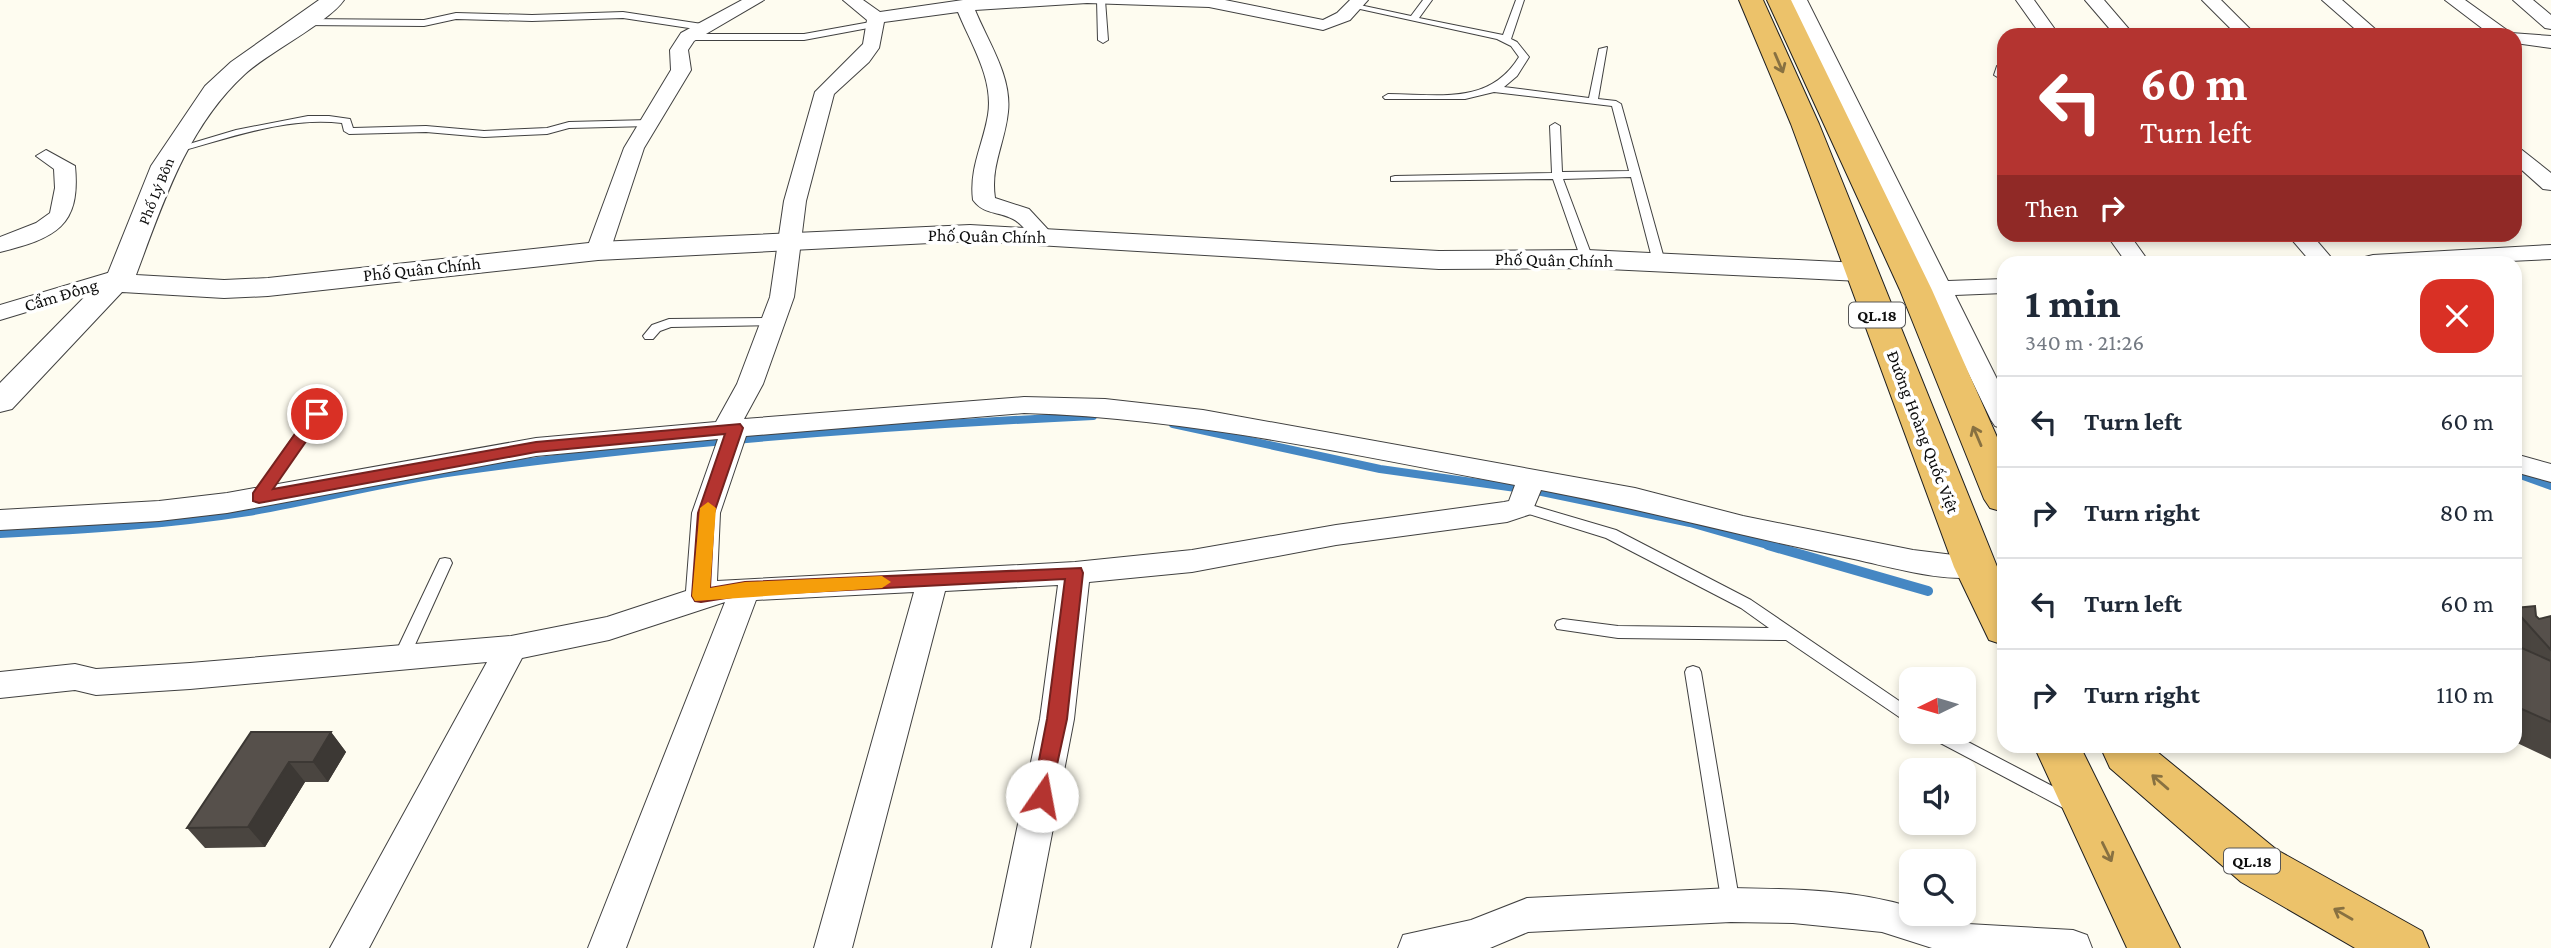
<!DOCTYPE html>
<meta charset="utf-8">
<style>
:root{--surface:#fff;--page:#f2f2f3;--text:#1f2937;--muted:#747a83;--line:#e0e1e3}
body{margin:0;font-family:"Crimson Pro",serif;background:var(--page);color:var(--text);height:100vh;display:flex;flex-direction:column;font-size:26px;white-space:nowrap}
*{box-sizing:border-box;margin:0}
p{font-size:23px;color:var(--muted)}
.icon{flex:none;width:38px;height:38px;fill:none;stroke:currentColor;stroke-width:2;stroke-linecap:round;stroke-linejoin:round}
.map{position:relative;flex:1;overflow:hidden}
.side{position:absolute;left:1997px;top:256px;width:525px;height:497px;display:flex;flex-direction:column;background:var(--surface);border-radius:21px;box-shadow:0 4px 10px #0003}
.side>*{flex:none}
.hud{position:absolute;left:1997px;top:28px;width:525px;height:214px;border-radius:21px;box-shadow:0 4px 10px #0003;background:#b43430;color:#fff;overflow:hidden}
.needle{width:46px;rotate:265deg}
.controls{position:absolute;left:1899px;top:667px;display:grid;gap:14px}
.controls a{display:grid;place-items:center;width:77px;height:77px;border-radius:14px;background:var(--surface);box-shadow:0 4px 10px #0003;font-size:35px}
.pin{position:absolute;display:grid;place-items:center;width:60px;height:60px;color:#fff;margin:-30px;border:4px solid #fff;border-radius:50%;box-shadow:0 2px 7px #0007}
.me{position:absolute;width:77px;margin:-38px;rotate:12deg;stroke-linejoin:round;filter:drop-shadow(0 0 5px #0008)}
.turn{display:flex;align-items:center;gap:24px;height:147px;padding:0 28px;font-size:32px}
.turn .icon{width:91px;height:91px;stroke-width:2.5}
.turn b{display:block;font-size:49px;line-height:60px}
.then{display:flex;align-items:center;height:66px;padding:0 28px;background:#0003;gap:14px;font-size:26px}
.round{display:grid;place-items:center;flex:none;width:74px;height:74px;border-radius:21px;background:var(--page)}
.headline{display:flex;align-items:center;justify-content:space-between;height:119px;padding:0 28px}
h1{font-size:42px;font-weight:700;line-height:52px}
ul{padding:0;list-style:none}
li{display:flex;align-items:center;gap:21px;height:91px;padding:0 28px;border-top:2px solid var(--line)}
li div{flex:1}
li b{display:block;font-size:26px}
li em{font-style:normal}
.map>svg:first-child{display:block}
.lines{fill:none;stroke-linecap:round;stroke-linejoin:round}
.stream-far1{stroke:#4587c3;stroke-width:8}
.stream{stroke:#4587c3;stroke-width:10}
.service-casing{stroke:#414141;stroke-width:2}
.minor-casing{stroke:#414141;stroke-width:2}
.tertiary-casing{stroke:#414141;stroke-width:2}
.trunk-casing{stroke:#1f1f1f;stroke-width:2}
.service{fill:#fff;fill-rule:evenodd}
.minor{fill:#fff;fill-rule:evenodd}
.tertiary{fill:#fff;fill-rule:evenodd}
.trunk{fill:#ecc26a;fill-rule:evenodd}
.wall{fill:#4a4540}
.shaded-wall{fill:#3c3834}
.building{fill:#56504b;stroke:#3c3834;stroke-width:2}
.oneway{stroke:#887141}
.route{fill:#b43430;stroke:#75221f;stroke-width:2}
.slow{fill:#f59e0b}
.labels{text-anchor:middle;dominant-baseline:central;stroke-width:7;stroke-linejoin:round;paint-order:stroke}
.far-street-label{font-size:16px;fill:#0e0e0e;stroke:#fff}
.shield{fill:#fff;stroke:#565656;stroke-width:2}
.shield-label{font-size:16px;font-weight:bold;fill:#0e0e0e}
.street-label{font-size:18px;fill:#0e0e0e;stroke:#fff}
</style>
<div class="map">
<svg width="2551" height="948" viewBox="0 0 2551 948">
<rect width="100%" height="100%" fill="#fefcf0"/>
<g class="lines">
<path class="stream-far1" d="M 1173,424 L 1380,469 L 1537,491 L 1690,523 L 1774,547
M 2515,473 L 2551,486
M 0,534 C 83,530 166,525 248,512 C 317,500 385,482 454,472 C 666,442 880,426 1093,416"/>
<path class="stream" d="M 1768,545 L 1928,591"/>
<g class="service-casing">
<path id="service" d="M 1097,0 L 1105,0 L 1108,40 L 1103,43 L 1098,40 Z
M 1423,0 L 1432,0 L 1419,18 L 1503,35 L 1516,0 L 1524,0 L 1511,39 L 1517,42 L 1529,57 L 1517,76 L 1504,87 L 1589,98 L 1599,49 L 1607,47 L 1598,99 L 1616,101 L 1621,104 L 1665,262 L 1663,264 L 1655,264 L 1653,262 L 1631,177 L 1563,179 L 1593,259 L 1587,262 L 1581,259 L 1553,179 L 1391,181 L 1391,177 L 1395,176 L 1552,173 L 1550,126 L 1555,123 L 1560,126 L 1562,172 L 1629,171 L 1612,106 L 1494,92 L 1465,99 L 1385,99 L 1383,97 L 1388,94 C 1438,94 1489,106 1519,57 L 1511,46 L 1497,39 L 1351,7 L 1355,4 L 1411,16 Z
M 623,12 L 702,24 L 707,27 L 702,30 L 623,18 L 532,21 L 456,19 L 424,26 L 303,25 L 299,22 L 303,19 L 424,20 L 456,13 L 532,15 Z
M 876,21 L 881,24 L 879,26 L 804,40 L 687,40 L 682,37 L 687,34 L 804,34 Z
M 308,116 L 329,116 L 350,119 L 353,128 L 426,126 L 484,131 L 547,128 L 569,122 L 649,120 L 654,123 L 649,126 L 569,128 L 547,134 L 484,137 L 426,132 L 349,134 L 344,131 L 342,123 C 286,116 227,139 174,153 L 169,150 L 236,130 Z
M 773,318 L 779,322 L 777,325 L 671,327 L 660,331 L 653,339 L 645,339 L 643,336 L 652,325 L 669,319 Z
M 327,394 L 334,398 L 264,500 L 254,500 L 252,497 L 254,494 L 322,395 Z
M 1521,502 L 1616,530 L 1751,600 L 1911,709 L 1911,725 L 1786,640 L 1618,638 L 1557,629 L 1555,625 L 1557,621 L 1563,619 L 1618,626 L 1769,628 L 1741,608 L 1606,538 L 1516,510 L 1514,507 L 1516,504 Z
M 445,558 L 450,559 L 452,563 L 409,658 L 407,662 L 401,664 L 395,662 L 393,658 L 438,563 L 440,559 Z
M 1693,666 L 1699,668 L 1701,672 L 1740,905 L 1738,911 L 1731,913 L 1724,911 L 1722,905 L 1685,672 L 1687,668 Z
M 1927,732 L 1949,732 L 2079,800 L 2082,805 L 2079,810 L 2073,812 L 2067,810 L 1929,737 Z"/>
</g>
<g class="minor-casing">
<path id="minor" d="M 742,0 L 764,0 L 694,41 L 688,50 L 691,70 L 644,148 L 610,251 L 606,256 L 590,256 L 586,251 L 624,148 L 671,70 L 670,50 L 681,33 Z
M 843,0 L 863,0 L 880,12 L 963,0 L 1225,0 L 1323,20 L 1337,13 L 1350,0 L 1368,0 L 1350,20 L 1323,30 L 1209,7 L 1087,3 L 975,10 C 988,42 1012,76 1008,112 C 1005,143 990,166 995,198 L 1029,209 L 1054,236 L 1043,243 C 1029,239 1025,225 1013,219 C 998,211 984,215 973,200 C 969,168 983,145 988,115 C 994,79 971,44 958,12 L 884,22 L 879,48 L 869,62 L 834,94 L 806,201 L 794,297 L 763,384 L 744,419 L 1024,397 L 1105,399 L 1203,410 L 1635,488 L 1743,516 L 1913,550 L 1986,559 L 1990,567 L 1986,575 C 1951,585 1890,567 1854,559 C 1749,538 1646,510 1541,490 L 1531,514 L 1507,522 L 1336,545 L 1192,572 L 1089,582 L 1074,719 L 1030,948 L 992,948 L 1040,719 L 1058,585 L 945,591 L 852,948 L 814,948 L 914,592 L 756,600 L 626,948 L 588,948 L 725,602 L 609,640 L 522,658 L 369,948 L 330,948 L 487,662 L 190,689 L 96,695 L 75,690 L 0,698 L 0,672 L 75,664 L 96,669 L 190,663 L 511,636 L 607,617 L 686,591 L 692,513 L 718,439 L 536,456 L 227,513 L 159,521 L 0,530 L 0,510 L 159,501 L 227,493 L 536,438 L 716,422 L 737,384 L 770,297 L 784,201 L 815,92 L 863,44 L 867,20 ZM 1024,413 C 1190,418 1352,455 1515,485 L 1509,501 L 1504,502 L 1336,525 L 1192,550 L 1075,562 L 717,581 L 720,513 L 746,436 Z
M 1789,0 L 1807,0 L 1948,281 L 2004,279 L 2004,293 L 1955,295 L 2004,393 L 2004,429 L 1995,426 L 1991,420 L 1931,296 L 1915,294 L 1911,289 L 1915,284 L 1924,282 Z
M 2016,0 L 2034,0 L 2059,35 L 2041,35 Z
M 2085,0 L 2104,0 L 2134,35 L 2115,35 Z
M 2202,0 L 2221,0 L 2256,35 L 2237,35 Z
M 2322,0 L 2342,0 L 2382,35 L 2362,35 Z
M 2445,0 L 2465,0 L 2511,33 L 2551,36 L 2551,48 L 2515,43 L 2515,35 L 2491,35 Z
M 2513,0 L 2533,0 L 2551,15 L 2551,29 L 2545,28 Z
M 2004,64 L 2004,81 L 1994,75 L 1997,66 Z
M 2515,148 L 2522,150 L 2551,173 L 2551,190 L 2543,189 L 2515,164 Z
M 46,150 L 75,166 C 81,227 55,238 0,252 L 0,237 L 36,223 L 50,213 L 55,188 L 54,169 L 36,156 Z
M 2106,234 L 2129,234 L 2149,262 L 2126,262 Z
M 2287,234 L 2311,234 L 2335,262 L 2311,262 Z
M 2551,245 L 2551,259 L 2488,262 L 2361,262 L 2365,257 L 2373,255 Z
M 121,269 L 129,271 L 133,276 L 129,281 L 0,320 L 0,305 Z
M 2515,454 L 2551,464 L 2551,482 L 2515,472 Z
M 1731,888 C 1791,889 1853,889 1911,907 L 1911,914 L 1933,914 L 1968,924 L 2073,930 L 2087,935 L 2092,948 L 1932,948 L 1882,932 L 1793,923 L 1731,922 L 1528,932 L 1490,948 L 1398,948 L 1403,935 L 1471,920 L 1527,898 Z"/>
</g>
<g class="tertiary-casing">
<path id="tertiary" d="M 319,0 L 344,0 C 328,23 269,52 245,74 C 187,127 163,203 136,275 L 224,280 L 268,278 L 598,242 L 970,225 L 1439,251 L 1587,250 L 1860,263 L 1870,266 L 1875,272 L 1870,278 L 1860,281 L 1587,268 L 1439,269 L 970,241 L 598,260 L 268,296 L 224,298 L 122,292 L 12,409 L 0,412 L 0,383 L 108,273 L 151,166 L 205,86 L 231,62 Z"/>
</g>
<g class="trunk-casing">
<path id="trunk" d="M 1739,0 L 1763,0 L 1819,124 L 2004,584 L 2004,645 L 1989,640 L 1954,567 L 1791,124 Z
M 1767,0 L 1791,0 L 1932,290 L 2004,453 L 2004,512 L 1990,508 L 1984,499 L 1900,290 Z
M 2034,746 L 2080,746 L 2180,948 L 2127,948 Z
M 2100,746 L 2150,746 L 2277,850 L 2422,931 L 2429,948 L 2355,948 L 2241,882 L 2110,768 Z"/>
</g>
<use href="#service" class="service"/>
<use href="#minor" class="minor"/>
<use href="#tertiary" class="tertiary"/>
<use href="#trunk" class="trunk"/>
</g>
<path class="wall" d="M 2515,608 L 2536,616 L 2539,619 L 2551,616 L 2551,759 L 2515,742 Z
M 331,732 L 346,752 L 328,782 L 305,782 L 265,847 L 205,848 L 187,828 Z"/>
<path class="shaded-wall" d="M 331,732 L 346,752 L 328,782 L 313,762 Z
M 289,762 L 305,782 L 265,847 L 248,827 Z"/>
<path class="building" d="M 2535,606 L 2536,616 L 2539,619 L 2551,616 L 2551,650 L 2515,610 L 2515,608 Z
M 2515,645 L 2551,661 L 2551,722 L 2515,706 Z
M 251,732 L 331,732 L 313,762 L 289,762 L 248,827 L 187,828 Z"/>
<defs><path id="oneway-shaft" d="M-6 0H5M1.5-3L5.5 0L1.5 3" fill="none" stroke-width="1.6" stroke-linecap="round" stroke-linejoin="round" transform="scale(1.75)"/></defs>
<g class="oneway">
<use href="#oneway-shaft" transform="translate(1779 63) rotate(67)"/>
<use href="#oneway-shaft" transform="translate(1977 436) rotate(-113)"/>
<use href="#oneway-shaft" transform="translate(2160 782) rotate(-139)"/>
<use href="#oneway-shaft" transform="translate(2107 852) rotate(64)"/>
<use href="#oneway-shaft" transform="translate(2343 914) rotate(-150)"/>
</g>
<path class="route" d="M 317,409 L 325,414 L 273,489 L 536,442 L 740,424 L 743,428 L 714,513 L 710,588 L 745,582 L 1081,568 L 1083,573 L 1067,719 L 1049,801 L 1042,804 L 1035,801 L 1032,796 L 1047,719 L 1065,579 L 745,595 L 701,602 L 695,601 L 692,596 L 698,513 L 725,434 L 536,452 L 259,503 L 253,501 L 253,493 L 312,410 Z"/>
<path class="slow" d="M 708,502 L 716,508 L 710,588 L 745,582 L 882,576 L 891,582 L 882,588 L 695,601 L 692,596 L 700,508 Z"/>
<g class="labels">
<g class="far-street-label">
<text transform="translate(156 191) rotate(-68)">Phố Lý Bôn</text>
</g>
<g class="shield">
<rect x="1849" y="302.5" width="56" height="25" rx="5"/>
<rect x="2224" y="848.5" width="56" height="25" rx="5"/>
</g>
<g class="shield-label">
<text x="1877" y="315">QL.18</text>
<text x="2252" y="861">QL.18</text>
</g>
<g class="street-label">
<text transform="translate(987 236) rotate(1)">Phố Quân Chính</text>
<text transform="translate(1554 260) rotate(1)">Phố Quân Chính</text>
<text transform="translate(422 269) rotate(-6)">Phố Quân Chính</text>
<text transform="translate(61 295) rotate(-17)">Cẩm Đông</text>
<text transform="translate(1923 432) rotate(69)">Đường Hoàng Quốc Việt</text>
</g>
</g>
</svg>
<div class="controls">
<a><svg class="needle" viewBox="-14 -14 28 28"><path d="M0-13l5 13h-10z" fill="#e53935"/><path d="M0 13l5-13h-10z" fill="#747a83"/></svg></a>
<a><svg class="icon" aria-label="sound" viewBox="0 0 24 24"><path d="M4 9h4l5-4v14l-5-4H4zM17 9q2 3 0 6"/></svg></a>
<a><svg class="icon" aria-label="search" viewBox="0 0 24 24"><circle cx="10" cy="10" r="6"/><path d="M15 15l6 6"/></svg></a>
</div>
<div class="pin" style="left:317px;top:414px;background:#d93025"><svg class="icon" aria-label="arrive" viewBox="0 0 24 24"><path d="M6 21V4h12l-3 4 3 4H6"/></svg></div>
<svg class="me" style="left:1042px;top:796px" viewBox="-20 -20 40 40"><circle r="19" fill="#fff"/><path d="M0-13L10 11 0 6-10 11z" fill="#b43430"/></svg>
<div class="hud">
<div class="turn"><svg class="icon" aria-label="left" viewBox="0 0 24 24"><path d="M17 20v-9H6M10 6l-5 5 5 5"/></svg><div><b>60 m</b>Turn left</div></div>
<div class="then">Then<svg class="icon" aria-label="right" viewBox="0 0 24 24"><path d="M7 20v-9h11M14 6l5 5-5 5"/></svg></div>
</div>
<section class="side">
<div class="headline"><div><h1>1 min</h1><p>340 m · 21:26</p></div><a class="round" style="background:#d93025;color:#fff"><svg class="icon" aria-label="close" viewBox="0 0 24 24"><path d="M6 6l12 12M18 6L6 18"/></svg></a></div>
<ul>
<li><svg class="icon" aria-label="left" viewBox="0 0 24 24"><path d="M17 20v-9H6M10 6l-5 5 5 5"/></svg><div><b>Turn left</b></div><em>60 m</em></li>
<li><svg class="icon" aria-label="right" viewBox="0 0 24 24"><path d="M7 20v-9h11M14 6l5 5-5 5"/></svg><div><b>Turn right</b></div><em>80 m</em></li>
<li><svg class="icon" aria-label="left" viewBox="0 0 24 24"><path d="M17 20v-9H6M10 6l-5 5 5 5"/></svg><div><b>Turn left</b></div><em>60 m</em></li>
<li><svg class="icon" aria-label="right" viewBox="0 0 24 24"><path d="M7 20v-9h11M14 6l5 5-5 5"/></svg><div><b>Turn right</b></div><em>110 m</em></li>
</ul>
</section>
</div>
